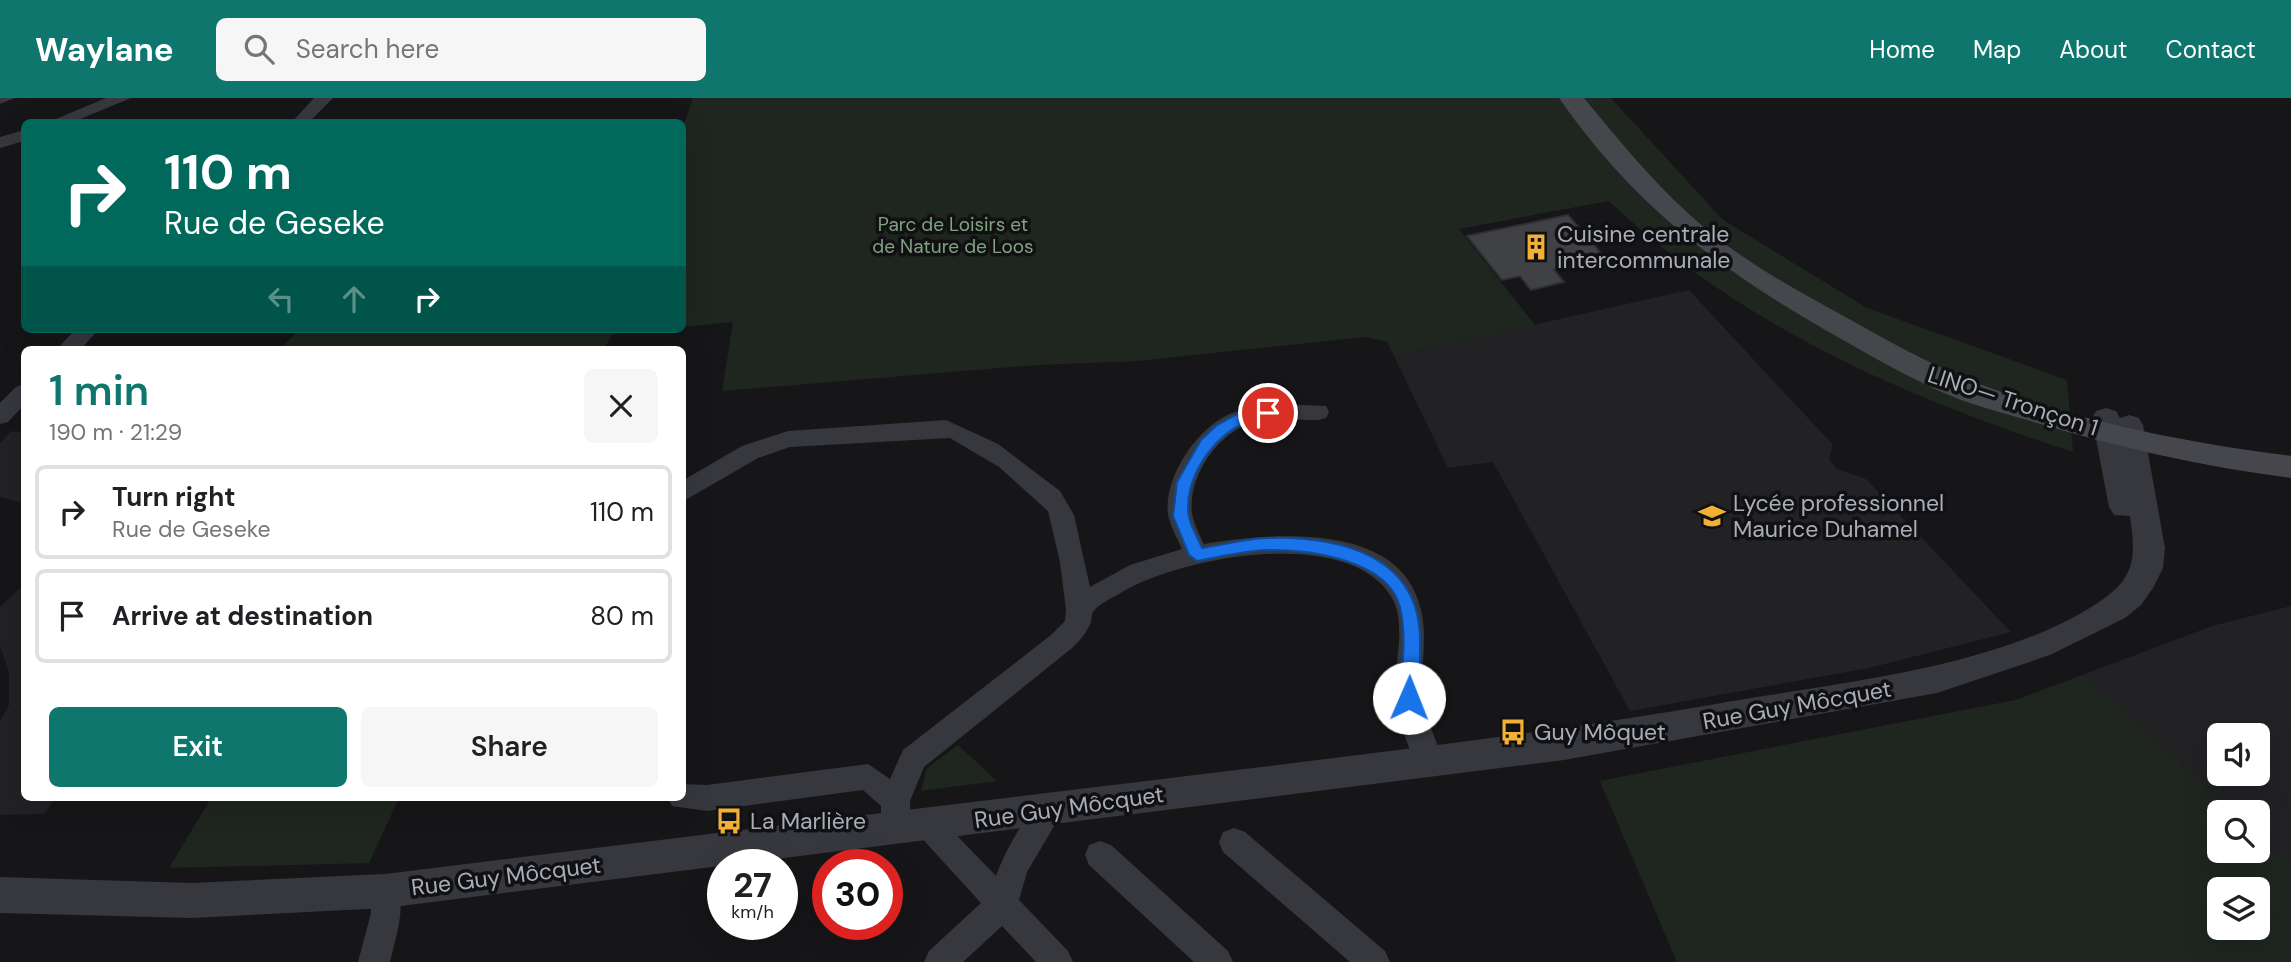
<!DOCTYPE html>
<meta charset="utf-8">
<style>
:root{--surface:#fff;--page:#f6f6f6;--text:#202124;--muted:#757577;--line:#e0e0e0;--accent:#0f766e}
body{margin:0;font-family:"DM Sans",sans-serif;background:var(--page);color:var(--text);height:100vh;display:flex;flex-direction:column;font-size:26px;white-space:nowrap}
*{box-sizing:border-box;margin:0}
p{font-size:23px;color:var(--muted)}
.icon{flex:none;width:38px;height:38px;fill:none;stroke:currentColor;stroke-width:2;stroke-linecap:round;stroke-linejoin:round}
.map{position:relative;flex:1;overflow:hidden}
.sheet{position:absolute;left:21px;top:248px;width:665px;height:455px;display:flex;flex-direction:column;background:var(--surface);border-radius:10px;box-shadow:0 7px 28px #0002}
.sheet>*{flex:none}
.guide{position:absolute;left:21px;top:21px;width:665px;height:214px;border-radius:10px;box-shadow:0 7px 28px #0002;background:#00695c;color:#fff;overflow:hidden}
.controls{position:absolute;left:2207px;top:625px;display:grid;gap:14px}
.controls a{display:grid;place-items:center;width:63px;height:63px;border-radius:10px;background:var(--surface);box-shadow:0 7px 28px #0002;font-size:35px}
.speed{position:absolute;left:707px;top:751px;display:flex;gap:14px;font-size:35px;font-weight:700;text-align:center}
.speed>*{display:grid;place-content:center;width:91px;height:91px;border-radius:50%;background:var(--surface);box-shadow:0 7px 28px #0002;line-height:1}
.speed small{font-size:18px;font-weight:400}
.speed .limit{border:10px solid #d22;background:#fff;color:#111}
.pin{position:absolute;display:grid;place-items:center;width:60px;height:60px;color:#fff;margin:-30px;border:4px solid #fff;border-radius:50%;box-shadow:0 2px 7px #0007}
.me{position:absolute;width:77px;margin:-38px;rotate:1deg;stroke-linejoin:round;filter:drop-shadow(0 0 5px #0008)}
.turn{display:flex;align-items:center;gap:24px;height:147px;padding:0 28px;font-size:32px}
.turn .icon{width:91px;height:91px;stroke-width:2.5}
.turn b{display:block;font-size:49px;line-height:60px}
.lanes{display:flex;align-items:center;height:66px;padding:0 28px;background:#0003;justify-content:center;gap:35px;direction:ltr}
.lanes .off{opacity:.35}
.round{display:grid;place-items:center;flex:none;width:74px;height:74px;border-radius:10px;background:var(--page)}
.summary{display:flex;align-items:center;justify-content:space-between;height:119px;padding:0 28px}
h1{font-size:42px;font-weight:600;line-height:52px;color:var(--accent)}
.button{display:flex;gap:14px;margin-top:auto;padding:14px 28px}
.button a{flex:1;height:80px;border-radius:10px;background:var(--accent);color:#fff;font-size:28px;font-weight:600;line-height:80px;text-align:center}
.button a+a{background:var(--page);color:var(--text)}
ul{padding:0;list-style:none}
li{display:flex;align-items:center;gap:21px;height:94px;margin:0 14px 10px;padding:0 14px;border:4px solid var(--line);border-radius:10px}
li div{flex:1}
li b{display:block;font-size:26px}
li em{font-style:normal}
header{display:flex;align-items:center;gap:42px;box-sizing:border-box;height:98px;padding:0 35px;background:var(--accent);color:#fff}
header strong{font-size:33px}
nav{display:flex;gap:38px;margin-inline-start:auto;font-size:24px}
.search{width:490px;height:63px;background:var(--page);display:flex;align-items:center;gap:18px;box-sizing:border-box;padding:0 24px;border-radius:10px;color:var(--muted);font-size:26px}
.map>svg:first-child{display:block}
.built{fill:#222225;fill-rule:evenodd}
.green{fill:#1e261f;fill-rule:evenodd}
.building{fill:#404145;stroke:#303034;stroke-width:2}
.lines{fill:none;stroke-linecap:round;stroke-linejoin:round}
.minor{fill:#37383d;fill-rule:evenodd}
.tertiary{fill:#37383d;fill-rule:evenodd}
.secondary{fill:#45474d;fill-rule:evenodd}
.route{fill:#1a73e8;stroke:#114b97;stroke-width:2}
.labels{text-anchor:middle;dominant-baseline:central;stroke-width:7;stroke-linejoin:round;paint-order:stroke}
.far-park-label{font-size:19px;fill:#7fa381;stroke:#111113}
.poi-label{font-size:23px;fill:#a8adb8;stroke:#111113;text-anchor:start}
.street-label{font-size:23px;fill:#a8adb8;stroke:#111113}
</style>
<header>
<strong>Waylane</strong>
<div class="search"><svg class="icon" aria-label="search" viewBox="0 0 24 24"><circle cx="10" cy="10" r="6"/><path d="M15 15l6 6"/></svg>Search here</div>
<nav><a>Home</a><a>Map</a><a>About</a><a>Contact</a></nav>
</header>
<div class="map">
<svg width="2291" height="864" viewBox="0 0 2291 864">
<rect width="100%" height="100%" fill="#161618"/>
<path class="built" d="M 1689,192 L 1833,347 L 1829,361 L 1837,371 L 1866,381 L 2011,534 L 1869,570 L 1630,613 L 1493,364 L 1448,370 L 1394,258 Z
M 11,333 L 24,335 L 24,405 L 0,399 L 0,346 Z
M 24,486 L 24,700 L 55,700 L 44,716 L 0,717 L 0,623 L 9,607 L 9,574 L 0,548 L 0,509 Z
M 2291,508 L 2291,864 L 1677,864 L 1600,683 L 2016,602 L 2212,528 ZM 2219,637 L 2258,637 L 2258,676 L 2219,676 ZM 2219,714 L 2258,714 L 2258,752 L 2219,752 ZM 2219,791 L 2258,791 L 2258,830 L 2219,830 Z"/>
<path class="green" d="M 693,0 L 1611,0 L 1723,122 L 1867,210 L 2067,282 L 2073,354 C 1904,299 1739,227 1609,103 L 1459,131 L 1535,227 L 1394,258 L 1387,244 L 1365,239 L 1138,263 L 1037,267 L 722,293 L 733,224 L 683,229 L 682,32 Z
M 300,231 L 658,231 L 612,236 L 604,252 L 279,252 Z
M 2083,577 L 2234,714 L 2219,714 L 2219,752 L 2258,752 L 2258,736 L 2291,766 L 2291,864 L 1677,864 L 1600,683 L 2016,602 ZM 2219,791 L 2258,791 L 2258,830 L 2219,830 Z
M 958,647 L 997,683 L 921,693 L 927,670 Z
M 211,700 L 399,700 L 369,765 L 169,770 Z"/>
<path class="building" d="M 1568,117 L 1606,161 L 1554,172 L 1564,184 L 1531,192 L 1520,178 L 1502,182 L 1467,138 Z"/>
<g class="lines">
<path class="minor" d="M 0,0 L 15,0 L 0,6 Z
M 106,0 L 131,0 L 73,24 L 49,24 Z
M 314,0 L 333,0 L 309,24 L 292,24 Z
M 24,32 L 24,43 L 0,50 L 0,39 Z
M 76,231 L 99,231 L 80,252 L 56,252 Z
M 24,286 L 24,307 L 8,324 L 0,326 L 0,305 L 16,289 Z
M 1280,306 L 1326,308 L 1329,314 L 1326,320 L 1318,322 C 1297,322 1273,319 1252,325 C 1217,335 1188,379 1192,415 C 1194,426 1199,436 1204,446 C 1272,435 1401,422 1421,512 C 1428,540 1420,569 1423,597 C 1425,620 1436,641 1443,663 L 1439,672 L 1429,675 L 1419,672 C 1408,649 1397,620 1395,596 C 1394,566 1407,527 1392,500 C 1350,426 1178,459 1119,496 C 1112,500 1097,507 1093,514 C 1091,517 1092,521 1091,524 C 1087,534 1080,543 1072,550 L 924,669 L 910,703 L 911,731 L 906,740 L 896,744 L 886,740 L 881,731 L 881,708 L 863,692 L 707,713 L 672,708 L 668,700 L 682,700 L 682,686 L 707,687 L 868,666 L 890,681 L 903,652 L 1051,537 L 1065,523 L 1066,512 L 1060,464 L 1048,413 L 999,369 L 950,340 L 790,349 L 758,360 L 682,404 L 682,383 L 742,348 L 788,333 L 946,322 L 998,346 L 1060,393 L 1074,417 L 1090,489 L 1130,467 L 1182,451 C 1177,440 1170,428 1168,416 C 1164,381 1193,337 1222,320 C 1239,310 1260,307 1280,306 Z
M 1048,700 L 1058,704 L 1063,713 L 1027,774 L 1019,802 L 1068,853 L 1073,864 L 1036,864 L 1002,828 L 963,864 L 924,864 L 929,853 L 981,805 L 918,736 L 913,727 L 918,718 L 928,714 L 938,718 L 996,778 C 1003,757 1029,707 1048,700 Z
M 1234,730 L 1245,734 L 1385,853 L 1390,864 L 1350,864 L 1223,754 L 1219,744 L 1223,734 Z
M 1100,743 L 1111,747 L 1228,853 L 1233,864 L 1194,864 L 1089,767 L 1085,757 L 1089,747 Z
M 385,779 L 396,783 C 407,809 396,837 390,864 L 358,864 L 371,815 L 370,793 L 374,783 Z"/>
<path class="tertiary" d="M 2106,310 L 2116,313 L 2120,320 L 2129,317 L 2139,320 L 2143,327 L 2165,450 L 2163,470 L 2153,490 L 2141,507 L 2125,520 L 2050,557 L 1937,595 L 1564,662 L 385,810 L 192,820 L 0,815 L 0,779 L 192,785 L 385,776 C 636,745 887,714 1138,684 C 1332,660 1525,639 1716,606 C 1833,585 2009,570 2106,499 C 2137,477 2135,453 2130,418 L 2114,417 L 2109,409 L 2092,320 L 2096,313 Z"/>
<path class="secondary" d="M 1559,0 L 1584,0 C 1622,46 1660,93 1706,131 C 1747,165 1794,191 1840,216 C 1887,242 1932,268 1982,287 C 2080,324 2188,345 2291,358 L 2291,380 C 2205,369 2121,350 2037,325 C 2012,317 1986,311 1961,302 C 1920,286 1882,264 1843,242 C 1726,176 1637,112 1559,0 Z"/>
</g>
<path class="route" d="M 1268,310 L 1273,312 L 1273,319 C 1264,321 1254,322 1246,325 C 1213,336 1182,384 1189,419 C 1191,429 1198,440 1202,450 C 1223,447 1245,441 1266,440 C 1340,438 1422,457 1420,546 C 1419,563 1423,589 1416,605 L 1403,605 L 1400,600 C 1402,570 1407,538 1400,509 C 1388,461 1307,451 1266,452 C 1243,453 1219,459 1197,463 L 1189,457 L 1173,418 L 1177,384 L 1201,342 L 1217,327 L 1237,316 Z"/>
<defs>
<g id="building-bare" transform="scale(2.1)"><path d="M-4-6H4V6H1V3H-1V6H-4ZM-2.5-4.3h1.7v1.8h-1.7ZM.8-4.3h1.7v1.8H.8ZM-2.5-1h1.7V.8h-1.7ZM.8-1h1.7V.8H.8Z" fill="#f2b134" stroke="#111113" stroke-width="2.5" paint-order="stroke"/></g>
<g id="school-bare" transform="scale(2.1)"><path d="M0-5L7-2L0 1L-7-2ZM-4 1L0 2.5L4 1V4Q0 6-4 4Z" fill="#f2b134" stroke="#111113" stroke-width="2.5" paint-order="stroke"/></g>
<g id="bus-bare" transform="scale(2.1)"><path d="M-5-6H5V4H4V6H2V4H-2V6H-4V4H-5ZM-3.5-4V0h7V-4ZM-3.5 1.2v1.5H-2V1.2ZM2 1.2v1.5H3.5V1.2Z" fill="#f2b134" stroke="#111113" stroke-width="2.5" paint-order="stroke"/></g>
</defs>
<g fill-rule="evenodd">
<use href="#building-bare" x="1536" y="149"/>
<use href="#school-bare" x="1712" y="418"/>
<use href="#bus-bare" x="1513" y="634"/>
<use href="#bus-bare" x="729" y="723"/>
</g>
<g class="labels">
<g class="far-park-label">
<text x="953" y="126">Parc de Loisirs et<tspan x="953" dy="22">de Nature de Loos</tspan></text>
</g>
<g class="poi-label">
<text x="1557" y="136">Cuisine centrale<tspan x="1557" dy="26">intercommunale</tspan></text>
<text x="1733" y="405">Lycée professionnel<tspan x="1733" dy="26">Maurice Duhamel</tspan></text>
<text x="1534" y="634">Guy Môquet</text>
<text x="750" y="723">La Marlière</text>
</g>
<g class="street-label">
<text transform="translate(2013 303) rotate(18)">LINO— Tronçon 1</text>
<text transform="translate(1797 607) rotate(-10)">Rue Guy Môcquet</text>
<text transform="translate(1069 709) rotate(-8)">Rue Guy Môcquet</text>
<text transform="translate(506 778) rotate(-7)">Rue Guy Môcquet</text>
</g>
</g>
</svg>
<div class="controls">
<a><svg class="icon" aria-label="sound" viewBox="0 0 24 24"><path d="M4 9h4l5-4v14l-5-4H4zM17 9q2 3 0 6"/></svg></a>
<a><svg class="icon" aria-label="search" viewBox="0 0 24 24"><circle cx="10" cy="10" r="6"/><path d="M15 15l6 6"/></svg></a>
<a><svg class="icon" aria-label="layers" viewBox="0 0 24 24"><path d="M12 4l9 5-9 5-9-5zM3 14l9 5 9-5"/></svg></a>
</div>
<div class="speed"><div>27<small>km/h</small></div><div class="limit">30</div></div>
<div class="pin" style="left:1268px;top:315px;background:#d93025"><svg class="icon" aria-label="arrive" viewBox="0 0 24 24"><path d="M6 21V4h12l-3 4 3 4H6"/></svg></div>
<svg class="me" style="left:1409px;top:600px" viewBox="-20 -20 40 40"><circle r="19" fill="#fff"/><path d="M0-13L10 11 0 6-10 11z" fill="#1a73e8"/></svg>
<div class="guide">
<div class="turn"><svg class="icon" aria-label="right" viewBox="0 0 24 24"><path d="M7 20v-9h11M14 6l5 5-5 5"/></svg><div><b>110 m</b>Rue de Geseke</div></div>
<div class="lanes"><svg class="icon off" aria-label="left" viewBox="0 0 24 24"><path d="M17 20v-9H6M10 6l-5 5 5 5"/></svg><svg class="icon off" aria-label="ahead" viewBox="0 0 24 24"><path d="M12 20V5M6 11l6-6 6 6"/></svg><svg class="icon" aria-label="right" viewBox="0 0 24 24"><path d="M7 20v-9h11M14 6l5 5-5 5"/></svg></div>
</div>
<section class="sheet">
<div class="summary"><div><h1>1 min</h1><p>190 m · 21:29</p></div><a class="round"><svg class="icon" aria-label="close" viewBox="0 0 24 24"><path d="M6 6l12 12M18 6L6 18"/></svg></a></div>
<ul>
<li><svg class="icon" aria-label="right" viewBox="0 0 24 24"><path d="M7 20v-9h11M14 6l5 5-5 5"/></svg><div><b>Turn right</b><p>Rue de Geseke</p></div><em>110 m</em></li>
<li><svg class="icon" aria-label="arrive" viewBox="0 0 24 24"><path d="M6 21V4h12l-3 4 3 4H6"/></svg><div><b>Arrive at destination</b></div><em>80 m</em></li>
</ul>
<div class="button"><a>Exit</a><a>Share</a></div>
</section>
</div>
